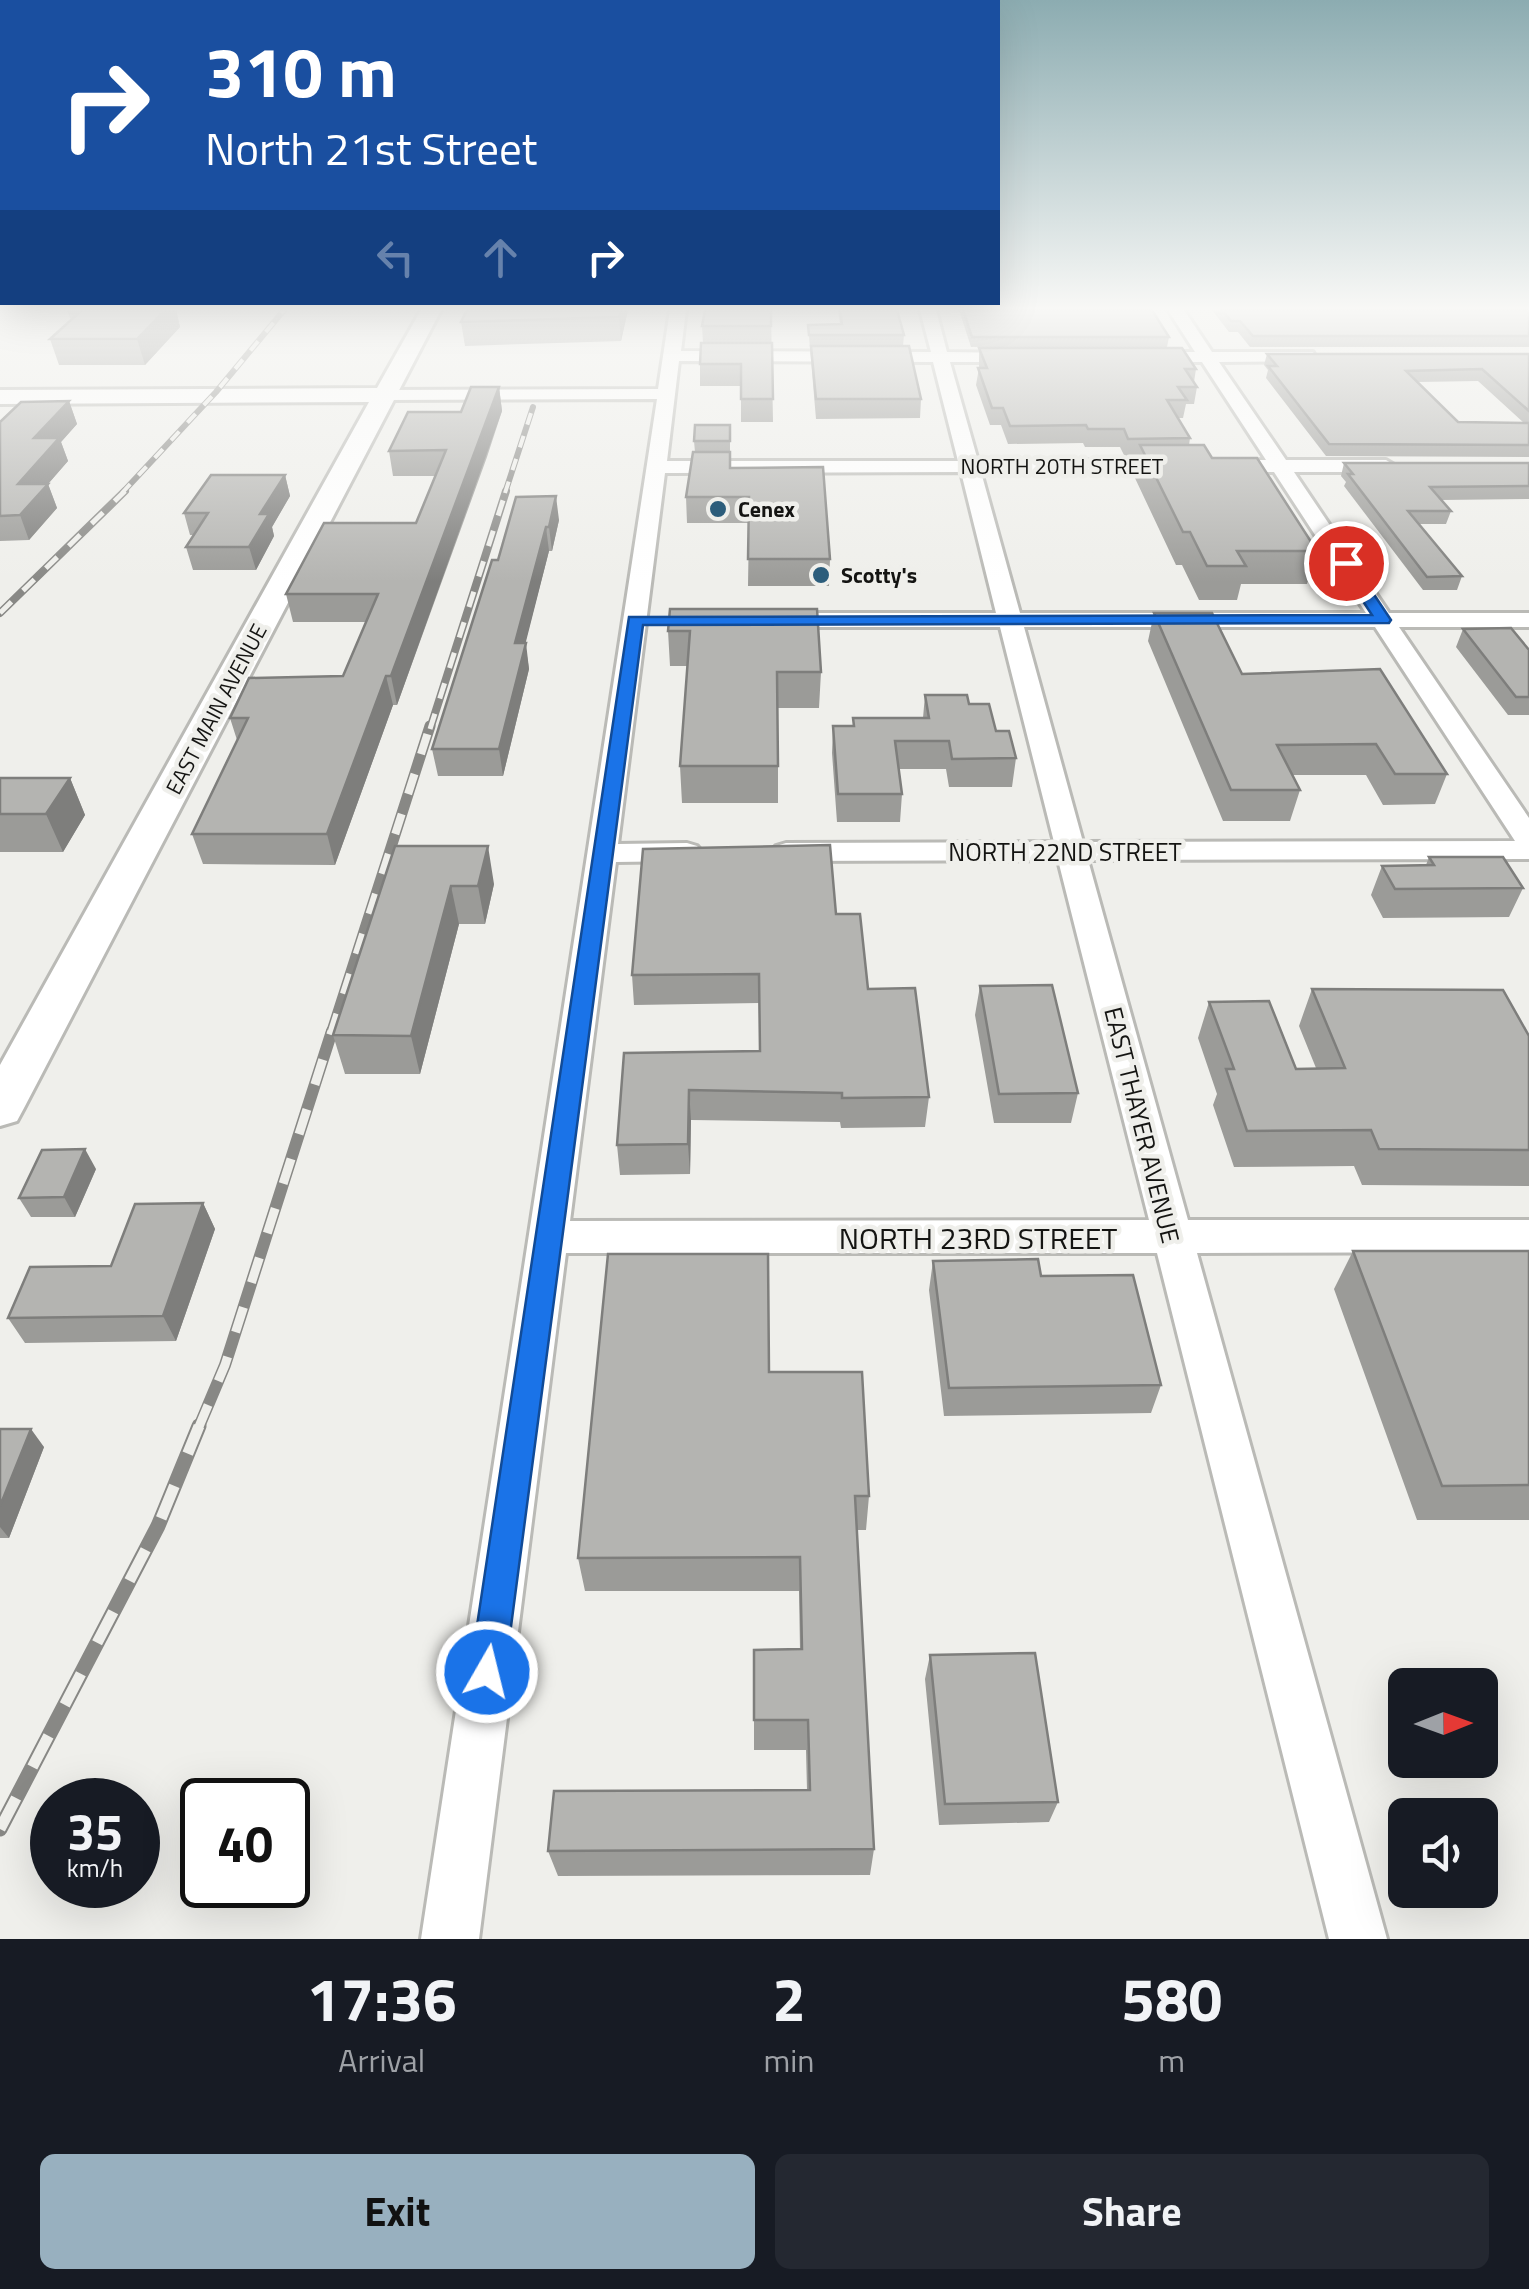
<!DOCTYPE html>
<style>
:root{--surface:#171b24;--page:#242831;--text:#f1f3f6;--muted:#9ea1a6;--accent:#98b0bf}
body{margin:0;font-family:"Titillium Web",sans-serif;background:var(--page);color:var(--text);height:100vh;display:flex;flex-direction:column;font-size:38px;white-space:nowrap}
*{box-sizing:border-box;margin:0}
p{font-size:32px;color:var(--muted)}
.icon{flex:none;width:55px;height:55px;fill:none;stroke:currentColor;stroke-width:2;stroke-linecap:round;stroke-linejoin:round}
.map{position:relative;height:1939px;overflow:hidden}
.side{display:flex;flex-direction:column;background:var(--surface);flex:1}
.side>*{flex:none}
.banner{position:absolute;left:0px;top:0px;width:1000px;height:305px;box-shadow:0 10px 40px #0002;background:#1a4fa0;color:#fff;overflow:hidden}
.needle{width:65px;rotate:89deg}
.tools{position:absolute;left:1388px;top:1668px;display:grid;gap:20px}
.tools a{display:grid;place-items:center;width:110px;height:110px;border-radius:15px;background:var(--surface);box-shadow:0 10px 40px #0002;font-size:50px}
.speed{position:absolute;left:30px;top:1778px;display:flex;gap:20px;font-size:50px;font-weight:700;text-align:center}
.speed>*{display:grid;place-content:center;width:130px;height:130px;border-radius:50%;background:var(--surface);box-shadow:0 10px 40px #0002;line-height:1}
.speed small{font-size:25px;font-weight:400}
.speed .limit{border:5px solid #111;border-radius:15px;background:#fff;color:#111}
.pin{position:absolute;display:grid;place-items:center;width:85px;height:85px;color:#fff;margin:-42px;border:5px solid #fff;border-radius:50%;box-shadow:0 2px 10px #0007}
.me{position:absolute;width:110px;margin:-55px;rotate:8deg;stroke-linejoin:round;filter:drop-shadow(0 0 8px #0008)}
.turn{display:flex;align-items:center;gap:35px;height:210px;padding:0 40px;font-size:45px}
.turn .icon{width:130px;height:130px;stroke-width:2.5}
.turn b{display:block;font-size:70px;line-height:85px}
.lanes{display:flex;align-items:center;height:95px;padding:0 40px;background:#0003;justify-content:center;gap:50px;direction:ltr}
.lanes .off{opacity:.35}
.eta{display:flex;justify-content:space-evenly;align-items:center;height:170px;text-align:center}
.eta b{font-size:60px;font-weight:700;line-height:70px}
.primary-button{display:flex;gap:20px;margin-top:auto;padding:20px 40px}
.primary-button a{flex:1;height:115px;border-radius:15px;background:var(--accent);color:#111;font-size:40px;font-weight:700;line-height:115px;text-align:center}
.primary-button a+a{background:var(--page);color:var(--text)}
.map>svg:first-child{display:block}
.lines{fill:none;stroke-linecap:round;stroke-linejoin:round}
.minor-casing{stroke:#babab6;stroke-width:6}
.major-casing{stroke:#babab6;stroke-width:6}
.minor{fill:#fff;fill-rule:evenodd}
.major{fill:#fff;fill-rule:evenodd}
.rail-far4-casing{stroke:#888885;stroke-width:6}
.rail-far3-casing{stroke:#888885;stroke-width:8}
.rail-far2-casing{stroke:#888885;stroke-width:11}
.rail-far1-casing{stroke:#888885;stroke-width:12}
.rail-casing{stroke:#888885;stroke-width:15}
.rail-far4{stroke:#efefeb;stroke-width:4;stroke-dasharray:12;stroke-linecap:butt}
.rail-far3{stroke:#efefeb;stroke-width:5;stroke-dasharray:16;stroke-linecap:butt}
.rail-far2{stroke:#efefeb;stroke-width:8;stroke-dasharray:21;stroke-linecap:butt}
.rail-far1{stroke:#efefeb;stroke-width:9;stroke-dasharray:26;stroke-linecap:butt}
.rail{stroke:#efefeb;stroke-width:11;stroke-dasharray:35;stroke-linecap:butt}
.wall{fill:#9b9b98;fill-rule:evenodd}
.shaded-wall{fill:#7e7e7c}
.building{fill:#b4b4b1;stroke:#7e7e7c;stroke-width:2.5}
.route{fill:#1a73e8;stroke:#114b97;stroke-width:2.5}
.poi-dot{fill:#2c5d7b;stroke:#efefeb;stroke-width:4}
.labels{text-anchor:middle;dominant-baseline:central;stroke-width:9;stroke-linejoin:round;paint-order:stroke}
.far-street-label{font-size:22px;fill:#141412;stroke:#efefeb}
.far-poi-label{font-size:22px;font-weight:bold;fill:#141412;stroke:#efefeb;text-anchor:start}
.street-label{font-size:25px;fill:#141412;stroke:#efefeb}
.near-street-label{font-size:30px;fill:#141412;stroke:#efefeb}
</style>
<div class="map">
<svg width="1529" height="1939" viewBox="0 0 1529 1939">
<rect width="100%" height="100%" fill="#efefeb"/>
<g class="lines">
<g class="minor-casing">
<path id="minor" d="M 670,310 L 686,310 L 681,351 L 931,352 L 920,310 L 936,310 L 947,352 L 1028,353 L 1028,361 L 1022,362 L 950,362 L 978,461 L 1266,460 L 1202,362 L 1146,362 L 1138,357 L 1146,352 L 1195,352 L 1168,310 L 1184,310 L 1212,352 L 1313,352 L 1315,356 L 1307,361 L 1219,362 L 1286,460 L 1386,460 L 1396,466 L 1386,472 L 1294,472 L 1389,613 L 1529,613 L 1529,627 L 1399,627 L 1529,818 L 1529,859 L 1088,860 L 1188,1220 L 1529,1220 L 1529,1252 L 1197,1253 L 1387,1939 L 1329,1939 L 1157,1253 L 566,1253 L 479,1939 L 421,1939 L 657,399 L 386,400 L 377,395 L 386,390 L 658,389 ZM 679,361 L 933,362 L 958,461 L 667,461 ZM 961,472 L 996,613 L 775,613 L 763,620 L 775,627 L 1000,627 L 1054,842 L 786,843 L 776,846 L 771,852 L 776,858 L 786,861 L 1058,860 L 1149,1220 L 570,1221 L 616,862 L 687,861 L 697,858 L 702,852 L 697,846 L 687,843 L 618,844 L 665,473 ZM 981,472 L 1274,472 L 1366,613 L 1020,613 ZM 1024,627 L 1375,627 L 1515,841 L 1083,842 Z"/>
</g>
<g class="major-casing">
<path id="major" d="M 421,310 L 441,310 L 24,1108 L 17,1121 L 0,1126 L 0,1065 L 369,402 L 0,404 L 0,390 L 377,388 Z"/>
</g>
<use href="#minor" class="minor"/>
<use href="#major" class="major"/>
<g class="rail-far4-casing">
<path id="rail-far4" d="M 122,493 L 216,392 L 284,310
M 505,493 L 533,407"/>
</g>
<g class="rail-far3-casing">
<path id="rail-far3" d="M 0,613 L 125,491
M 430,729 L 506,491"/>
</g>
<g class="rail-far2-casing">
<path id="rail-far2" d="M 331,1034 L 430,726"/>
</g>
<g class="rail-far1-casing">
<path id="rail-far1" d="M 198,1429 L 225,1365 L 332,1031"/>
</g>
<g class="rail-casing">
<path id="rail" d="M 0,1829 L 158,1526 L 199,1426"/>
</g>
<use href="#rail-far4" class="rail-far4"/>
<use href="#rail-far3" class="rail-far3"/>
<use href="#rail-far2" class="rail-far2"/>
<use href="#rail-far1" class="rail-far1"/>
<use href="#rail" class="rail"/>
</g>
<path class="wall" d="M 67,310 L 176,310 L 180,327 L 145,365 L 59,365 L 50,339 L 71,320 Z
M 467,310 L 628,310 L 621,341 L 465,346 L 461,322 Z
M 771,310 L 773,422 L 741,422 L 741,386 L 700,386 L 700,364 L 703,343 L 702,326 Z
M 838,310 L 903,310 L 897,310 L 904,335 L 903,346 L 921,399 L 920,418 L 816,419 L 808,325 L 840,324 Z
M 959,310 L 1152,310 L 1169,337 L 1167,347 L 971,347 Z
M 1212,310 L 1529,310 L 1529,347 L 1250,347 L 1238,332 L 1229,332 Z
M 979,348 L 1196,369 L 1194,382 L 1197,387 L 1194,404 L 1186,404 L 1183,418 L 1177,418 L 1190,438 L 1189,445 L 1212,458 L 1317,551 L 1307,584 L 1241,584 L 1237,600 L 1199,600 L 1182,565 L 1176,565 L 1134,476 L 1138,457 L 1125,457 L 1120,447 L 1085,447 L 1083,443 L 1008,444 L 1001,425 L 990,425 L 976,385 L 979,368 Z
M 1267,354 L 1529,354 L 1529,457 L 1326,456 L 1266,378 L 1268,370 L 1264,365 ZM 1478,381 L 1524,423 L 1458,422 L 1417,382 Z
M 499,387 L 502,411 L 487,457 L 397,705 L 393,705 L 335,865 L 203,864 L 192,834 L 237,740 L 230,718 L 343,676 L 366,622 L 293,622 L 286,594 L 416,523 L 436,476 L 393,476 L 389,451 L 461,412 Z
M 69,401 L 77,424 L 61,442 L 68,461 L 48,484 L 57,508 L 29,540 L 0,541 L 0,422 Z
M 730,425 L 730,468 L 830,559 L 829,586 L 748,586 L 749,523 L 687,523 L 686,497 L 695,452 L 694,441 Z
M 1344,463 L 1529,463 L 1529,499 L 1441,500 L 1451,511 L 1446,524 L 1418,524 L 1462,576 L 1457,590 L 1423,590 L 1344,486 L 1346,482 L 1341,476 Z
M 285,475 L 290,496 L 272,527 L 274,536 L 256,570 L 193,570 L 186,547 L 194,535 L 190,535 L 184,513 Z
M 516,497 L 559,520 L 552,551 L 549,551 L 525,643 L 529,669 L 503,776 L 438,776 L 432,749 L 498,560 Z
M 670,609 L 821,672 L 819,708 L 778,708 L 778,803 L 682,803 L 680,766 L 688,666 L 670,666 L 668,631 Z
M 1154,613 L 1242,674 L 1447,774 L 1435,804 L 1383,805 L 1366,775 L 1292,775 L 1300,790 L 1290,821 L 1223,821 L 1148,641 Z
M 1463,629 L 1529,650 L 1529,715 L 1508,715 L 1456,647 Z
M 925,695 L 969,704 L 996,731 L 1016,758 L 1012,787 L 949,787 L 946,769 L 899,769 L 902,794 L 900,822 L 837,822 L 832,753 L 833,726 L 853,726 L 853,718 L 923,718 Z
M 0,778 L 70,778 L 85,815 L 63,852 L 0,852 Z
M 395,846 L 494,884 L 485,924 L 459,924 L 420,1074 L 345,1074 L 333,1035 Z
M 1429,857 L 1523,888 L 1509,917 L 1383,918 L 1371,895 L 1382,866 L 1426,865 Z
M 836,914 L 868,989 L 929,1097 L 925,1127 L 841,1128 L 840,1122 L 691,1120 L 690,1174 L 620,1175 L 617,1145 L 624,1053 L 760,1051 L 759,1003 L 634,1005 L 632,975 Z
M 980,986 L 1078,1093 L 1071,1123 L 994,1123 L 975,1015 Z
M 1312,989 L 1529,1036 L 1529,1186 L 1362,1185 L 1354,1166 L 1234,1167 L 1213,1105 L 1217,1094 L 1198,1038 L 1209,1002 L 1296,1069 L 1316,1068 L 1299,1026 Z
M 96,1169 L 75,1217 L 31,1217 L 19,1198 Z
M 203,1203 L 215,1229 L 176,1341 L 25,1343 L 8,1318 L 111,1266 Z
M 1353,1251 L 1529,1251 L 1529,1520 L 1417,1520 L 1334,1289 Z
M 933,1261 L 1041,1276 L 1161,1385 L 1151,1413 L 944,1416 L 929,1290 Z
M 769,1372 L 869,1496 L 866,1530 L 857,1530 L 874,1849 L 870,1875 L 558,1876 L 548,1851 L 807,1790 L 806,1750 L 754,1750 L 754,1650 L 800,1650 L 799,1591 L 585,1591 L 578,1558 Z
M 0,1429 L 44,1447 L 9,1538 L 0,1538 Z
M 930,1655 L 1058,1802 L 1049,1822 L 939,1825 L 925,1679 Z"/>
<path class="shaded-wall" d="M 165,310 L 176,310 L 180,327 L 145,365 L 137,339 Z
M 621,310 L 628,310 L 621,341 L 619,317 Z
M 499,387 L 502,411 L 397,705 L 391,676 Z
M 69,401 L 77,424 L 61,442 L 68,461 L 48,484 L 57,508 L 29,540 L 20,515 L 18,484 L 34,438 Z
M 285,475 L 290,496 L 272,527 L 274,536 L 256,570 L 249,547 L 260,514 Z
M 556,496 L 559,520 L 552,551 L 549,527 Z
M 546,527 L 549,551 L 519,669 L 515,643 Z
M 526,643 L 529,669 L 503,776 L 499,749 Z
M 386,676 L 393,705 L 335,865 L 327,834 Z
M 70,778 L 85,815 L 63,852 L 46,814 Z
M 488,846 L 494,884 L 485,924 L 478,886 Z
M 451,886 L 459,924 L 420,1074 L 411,1036 Z
M 689,1090 L 691,1120 L 690,1174 L 688,1144 Z
M 85,1149 L 96,1169 L 75,1217 L 64,1197 Z
M 203,1203 L 215,1229 L 176,1341 L 163,1316 Z
M 31,1429 L 44,1447 L 9,1538 L 0,1527 L 0,1506 Z"/>
<path class="building" d="M 82,310 L 165,310 L 137,339 L 50,339 Z
M 467,310 L 621,310 L 619,317 L 461,322 Z
M 705,310 L 771,310 L 771,326 L 702,326 Z
M 840,310 L 897,310 L 904,335 L 809,335 L 808,325 L 842,324 Z
M 963,310 L 1152,310 L 1169,337 L 972,337 Z
M 1222,310 L 1529,310 L 1529,336 L 1253,336 L 1240,321 L 1231,321 Z
M 701,343 L 772,343 L 773,399 L 741,399 L 741,364 L 700,364 Z
M 811,346 L 909,346 L 921,399 L 816,399 Z
M 979,348 L 1182,348 L 1196,369 L 1185,369 L 1197,387 L 1178,387 L 1187,400 L 1167,400 L 1190,438 L 1128,439 L 1124,429 L 1088,429 L 1086,425 L 1010,426 L 1003,408 L 992,408 L 978,368 L 987,368 Z
M 1267,354 L 1529,354 L 1529,411 L 1482,369 L 1406,371 L 1458,422 L 1529,423 L 1529,445 L 1329,444 L 1268,366 L 1277,366 Z
M 471,387 L 499,387 L 391,676 L 386,676 L 327,834 L 192,834 L 248,718 L 230,718 L 249,678 L 343,676 L 378,594 L 286,594 L 324,523 L 416,523 L 446,450 L 389,451 L 408,412 L 461,412 Z
M 69,401 L 34,438 L 59,438 L 18,484 L 48,484 L 20,515 L 0,516 L 0,422 L 21,402 Z
M 695,425 L 730,425 L 730,441 L 694,441 Z
M 1140,445 L 1204,445 L 1212,458 L 1257,458 L 1317,551 L 1237,551 L 1246,566 L 1207,566 L 1190,532 L 1183,532 Z
M 693,452 L 730,452 L 730,468 L 823,467 L 830,559 L 748,559 L 749,497 L 686,497 Z
M 1344,463 L 1529,463 L 1529,486 L 1430,487 L 1451,511 L 1408,511 L 1462,576 L 1427,577 L 1348,474 L 1353,474 Z
M 211,475 L 285,475 L 260,514 L 269,514 L 249,547 L 186,547 L 208,513 L 184,513 Z
M 556,496 L 549,527 L 546,527 L 515,643 L 526,643 L 499,749 L 432,749 L 492,560 L 498,560 L 516,497 Z
M 670,609 L 817,609 L 821,672 L 777,672 L 778,766 L 680,766 L 690,631 L 668,631 Z
M 1154,613 L 1212,613 L 1242,674 L 1380,669 L 1447,774 L 1395,774 L 1376,744 L 1277,745 L 1300,790 L 1231,790 Z
M 1511,628 L 1529,650 L 1529,697 L 1516,697 L 1463,629 Z
M 925,695 L 967,695 L 969,704 L 989,704 L 996,731 L 1009,731 L 1016,758 L 952,759 L 949,741 L 895,741 L 902,794 L 838,794 L 833,726 L 854,726 L 853,718 L 929,718 Z
M 0,778 L 70,778 L 46,814 L 0,814 Z
M 830,845 L 836,914 L 860,914 L 868,989 L 915,988 L 929,1097 L 842,1098 L 842,1093 L 689,1090 L 688,1144 L 617,1145 L 624,1053 L 760,1051 L 759,974 L 632,975 L 643,849 Z
M 395,846 L 488,846 L 478,886 L 451,886 L 411,1036 L 333,1035 Z
M 1429,857 L 1503,857 L 1523,888 L 1395,889 L 1382,866 L 1434,865 Z
M 1052,985 L 1078,1093 L 999,1094 L 980,986 Z
M 1312,989 L 1503,990 L 1529,1036 L 1529,1150 L 1379,1149 L 1371,1130 L 1247,1131 L 1226,1069 L 1234,1069 L 1209,1002 L 1269,1001 L 1296,1069 L 1345,1068 Z
M 85,1149 L 64,1197 L 19,1198 L 42,1150 Z
M 203,1203 L 163,1316 L 8,1318 L 30,1267 L 111,1266 L 135,1204 Z
M 1353,1251 L 1529,1251 L 1529,1485 L 1442,1486 Z
M 608,1254 L 768,1254 L 769,1372 L 862,1372 L 869,1496 L 855,1496 L 874,1849 L 548,1851 L 554,1791 L 810,1790 L 808,1720 L 754,1720 L 754,1650 L 802,1649 L 800,1557 L 578,1558 Z
M 1038,1259 L 1041,1276 L 1133,1275 L 1161,1385 L 949,1388 L 933,1261 Z
M 0,1429 L 31,1429 L 0,1506 Z
M 1035,1653 L 1058,1802 L 945,1804 L 930,1655 Z"/>
<linearGradient id="sky" x2="0" y2="1"><stop stop-color="#8cacb1"/><stop offset="0.53" stop-color="#f8f8f6"/><stop offset="1" stop-color="#f8f8f6" stop-opacity="0"/></linearGradient>
<rect width="1529" height="582" fill="url(#sky)"/>
<path class="route" d="M 1340,560 L 1351,560 L 1391,620 L 1389,623 L 643,625 L 505,1672 L 500,1685 L 487,1690 L 475,1685 L 470,1672 L 629,617 L 1372,615 L 1338,563 Z"/>
<g class="poi-dot">
<circle cx="718" cy="509" r="10"/>
<circle cx="821" cy="575" r="10"/>
</g>
<g class="labels">
<g class="far-street-label">
<text x="1062" y="466">NORTH 20TH STREET</text>
<text transform="translate(216 709) rotate(-62)">EAST MAIN AVENUE</text>
</g>
<g class="far-poi-label">
<text x="738" y="509">Cenex</text>
<text x="841" y="575">Scotty's</text>
</g>
<g class="street-label">
<text x="1065" y="852">NORTH 22ND STREET</text>
<text transform="translate(1142 1125) rotate(76)">EAST THAYER AVENUE</text>
</g>
<g class="near-street-label">
<text x="978" y="1238">NORTH 23RD STREET</text>
</g>
</g>
</svg>
<div class="tools">
<a><svg class="needle" viewBox="-14 -14 28 28"><path d="M0-13l5 13h-10z" fill="#e53935"/><path d="M0 13l5-13h-10z" fill="#9ea1a6"/></svg></a>
<a><svg class="icon" aria-label="sound" viewBox="0 0 24 24"><path d="M4 9h4l5-4v14l-5-4H4zM17 9q2 3 0 6"/></svg></a>
</div>
<div class="speed"><div>35<small>km/h</small></div><div class="limit">40</div></div>
<div class="pin" style="left:1346px;top:563px;background:#d93025"><svg class="icon" aria-label="arrive" viewBox="0 0 24 24"><path d="M6 21V4h12l-3 4 3 4H6"/></svg></div>
<svg class="me" style="left:487px;top:1672px" viewBox="-20 -20 40 40"><circle r="17" fill="#1a73e8" stroke="#fff" stroke-width="3"/><path d="M0-11L8 9 0 5-8 9z" fill="#fff"/></svg>
<div class="banner">
<div class="turn"><svg class="icon" aria-label="right" viewBox="0 0 24 24"><path d="M7 20v-9h11M14 6l5 5-5 5"/></svg><div><b>310 m</b>North 21st Street</div></div>
<div class="lanes"><svg class="icon off" aria-label="left" viewBox="0 0 24 24"><path d="M17 20v-9H6M10 6l-5 5 5 5"/></svg><svg class="icon off" aria-label="ahead" viewBox="0 0 24 24"><path d="M12 20V5M6 11l6-6 6 6"/></svg><svg class="icon" aria-label="right" viewBox="0 0 24 24"><path d="M7 20v-9h11M14 6l5 5-5 5"/></svg></div>
</div>
</div>
<section class="side">
<div class="eta">
<div><b>17:36</b><p>Arrival</p></div>
<div><b>2</b><p>min</p></div>
<div><b>580</b><p>m</p></div>
</div>
<div class="primary-button"><a>Exit</a><a>Share</a></div>
</section>
